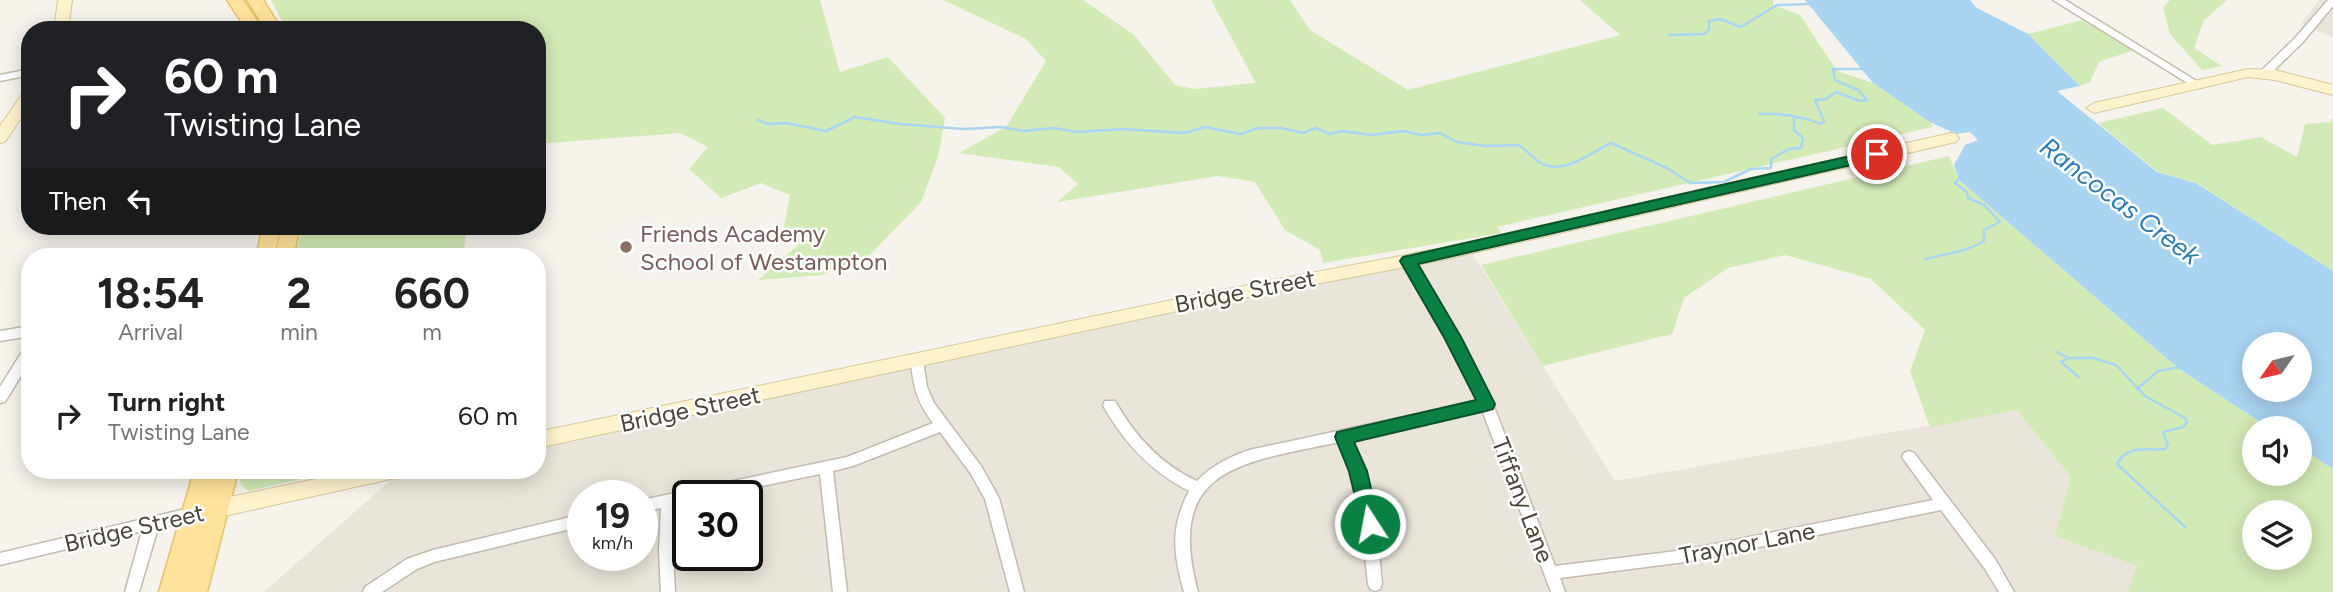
<!DOCTYPE html>
<style>
:root{--surface:#fff;--page:#f6f6f6;--text:#222;--muted:#767676}
body{margin:0;font-family:Figtree,sans-serif;background:var(--page);color:var(--text);height:100vh;display:flex;flex-direction:column;font-size:26px;white-space:nowrap}
*{box-sizing:border-box;margin:0}
p{font-size:23px;color:var(--muted)}
.icon{flex:none;width:38px;height:38px;fill:none;stroke:currentColor;stroke-width:2;stroke-linecap:round;stroke-linejoin:round}
.map{position:relative;flex:1;overflow:hidden}
.drawer{position:absolute;left:21px;top:248px;width:525px;height:231px;display:flex;flex-direction:column;background:var(--surface);border-radius:28px;box-shadow:0 4px 18px #0003}
.drawer>*{flex:none}
.hud{position:absolute;left:21px;top:21px;width:525px;height:214px;border-radius:28px;box-shadow:0 4px 18px #0003;background:#202124;color:#fff;overflow:hidden}
.needle{width:46px;rotate:236deg}
.buttons{position:absolute;left:2242px;top:332px;display:grid;gap:14px}
.buttons a{display:grid;place-items:center;width:70px;height:70px;border-radius:50%;background:var(--surface);box-shadow:0 4px 18px #0003;font-size:35px}
.speed{position:absolute;left:567px;top:480px;display:flex;gap:14px;font-size:35px;font-weight:700;text-align:center}
.speed>*{display:grid;place-content:center;width:91px;height:91px;border-radius:50%;background:var(--surface);box-shadow:0 4px 18px #0003;line-height:1}
.speed small{font-size:18px;font-weight:400}
.speed .limit{border:4px solid #111;border-radius:10px;background:#fff;color:#111}
.pin{position:absolute;display:grid;place-items:center;width:60px;height:60px;color:#fff;margin:-30px;border:4px solid #fff;border-radius:50%;box-shadow:0 2px 7px #0007}
.me{position:absolute;width:77px;margin:-38px;rotate:349deg;stroke-linejoin:round;filter:drop-shadow(0 0 5px #0008)}
.turn{display:flex;align-items:center;gap:24px;height:147px;padding:0 28px;font-size:32px}
.turn .icon{width:91px;height:91px;stroke-width:2.5}
.turn b{display:block;font-size:49px;line-height:60px}
.then{display:flex;align-items:center;height:66px;padding:0 28px;background:#0003;gap:14px;font-size:26px}
.eta{display:flex;justify-content:space-evenly;align-items:center;height:119px;text-align:center}
.eta b{font-size:42px;font-weight:700;line-height:49px}
ul{padding:0;list-style:none}
li{display:flex;align-items:center;gap:21px;height:98px;padding:0 28px}
li div{flex:1}
li b{display:block;font-size:26px}
li em{font-style:normal}
.map>svg:first-child{display:block}
.residential{fill:#eae5da;fill-rule:evenodd}
.green{fill:#d2eab5;fill-rule:evenodd}
.water{fill:#a9d4f2;fill-rule:evenodd}
.lines{fill:none;stroke-linecap:round;stroke-linejoin:round}
.stream{stroke:#a9d4f2;stroke-width:2.5}
.street-casing{stroke:#c2bbae;stroke-width:3}
.secondary-casing{stroke:#d6c79b;stroke-width:2}
.primary-casing{stroke:#e6c16a;stroke-width:3}
.street{fill:#fff;fill-rule:evenodd}
.secondary{fill:#fff3cd;fill-rule:evenodd}
.primary{fill:#ffe39c;fill-rule:evenodd}
.route{fill:#0b8043;stroke:#07532c;stroke-width:2}
.education-dot{fill:#8d6e63;stroke:#fff;stroke-width:2.5}
.labels{text-anchor:middle;dominant-baseline:central;stroke-width:5;stroke-linejoin:round;paint-order:stroke}
.education-label{font-size:24px;fill:#785e54;stroke:#fff;text-anchor:start}
.street-label{font-size:24px;fill:#4b4439;stroke:#fff}
.water-label{font-size:26px;font-style:italic;fill:#2e7ab2;stroke:#fff}
</style>
<div class="map">
<svg width="2333" height="592" viewBox="0 0 2333 592">
<rect width="100%" height="100%" fill="#f6f3ec"/>
<path class="residential" d="M 2319,0 L 2333,0 L 2333,38 L 2301,23 Z
M 1469,248 L 1615,481 L 2017,410 L 2071,477 L 2055,536 L 2138,566 L 2128,592 L 264,592 L 401,471 L 537,471 L 537,440 ZM 583,495 L 642,495 L 642,555 L 583,555 ZM 688,495 L 747,495 L 747,555 L 688,555 Z"/>
<path class="green" d="M 271,0 L 820,0 L 840,72 L 888,57 L 945,118 L 938,157 L 921,202 L 866,259 L 822,275 L 758,280 L 798,245 L 784,228 L 790,195 L 761,183 L 721,198 L 689,169 L 708,147 L 680,133 L 537,144 L 537,30 L 287,30 Z
M 943,0 L 1083,0 L 1133,34 L 1175,85 L 1194,89 L 1256,83 L 1211,0 L 1290,0 L 1310,30 L 1408,90 L 1620,35 L 1580,0 L 1773,0 L 1773,5 L 1800,15 L 1837,71 L 1873,83 L 1930,122 L 1933,127 L 1497,227 L 1501,233 L 1323,263 L 1320,250 L 1285,230 L 1255,182 L 1218,176 L 1057,202 L 1078,184 L 1059,167 L 959,153 L 1006,127 L 1046,61 L 1026,39 Z
M 2170,0 L 2227,0 L 2204,20 L 2194,48 L 2222,66 L 2202,70 L 2170,34 L 2163,7 Z
M 2082,20 L 2134,50 L 2099,62 L 2090,82 L 2080,86 L 2028,34 Z
M 2163,108 L 2212,145 L 2261,137 L 2297,157 L 2305,124 L 2331,122 L 2333,118 L 2333,271 L 2197,183 L 2158,172 L 2098,123 Z
M 1949,156 L 1959,180 L 2178,368 L 2271,429 L 2254,429 L 2254,474 L 2300,474 L 2300,447 L 2333,469 L 2333,592 L 2128,592 L 2137,566 L 2055,536 L 2071,477 L 2017,410 L 1930,427 L 1910,371 L 1925,330 L 1871,279 L 1785,255 L 1728,268 L 1684,298 L 1672,334 L 1543,366 L 1481,265 ZM 2254,513 L 2300,513 L 2300,558 L 2254,558 Z
M 303,226 L 467,226 L 463,257 L 295,257 Z
M 238,471 L 337,471 L 248,491 L 241,485 Z"/>
<path class="water" d="M 1805,0 L 1970,0 L 1977,8 L 2028,34 L 2080,86 L 2057,91 L 2157,172 L 2196,183 L 2333,271 L 2333,469 L 2300,447 L 2300,429 L 2271,429 L 2178,368 L 1959,180 L 1954,165 L 1965,145 L 1978,140 L 1970,132 L 1956,134 L 1930,122 L 1873,83 ZM 2254,345 L 2300,345 L 2300,390 L 2254,390 Z"/>
<g class="lines">
<path class="stream" d="M 1669,35 L 1704,34 L 1709,30 L 1709,21 L 1720,19 L 1741,27 L 1777,5 L 1810,4
M 1759,114 C 1780,113 1801,116 1821,124 L 1824,121 L 1815,100 L 1826,99 L 1836,92 L 1860,101 L 1867,100 L 1858,90 L 1835,80 L 1833,69 L 1865,69
M 758,120 L 768,124 L 786,123 L 826,131 L 855,117 L 900,124 L 963,129 L 1001,127 L 1024,131 L 1054,128 L 1077,132 L 1123,129 L 1184,133 L 1205,127 L 1241,134 L 1258,128 L 1281,128 L 1303,133 L 1316,128 L 1330,134 L 1342,131 L 1371,135 L 1403,131 L 1421,135 L 1440,133 L 1457,142 L 1485,146 L 1519,145 C 1527,150 1533,159 1541,163 C 1565,176 1591,152 1611,143 L 1667,168 L 1690,183 L 1724,182 L 1751,169 L 1771,168 L 1771,159 L 1789,149 L 1801,148 L 1803,138 L 1794,130 L 1794,118
M 1925,259 C 1945,254 1966,252 1984,241 L 1984,230 L 2000,222 L 1984,205 L 1968,198 L 1967,192 L 1955,183 L 1959,179
M 2057,352 L 2068,358 L 2093,358 L 2116,365 L 2145,396 L 2185,418 L 2187,422 L 2183,427 L 2163,432 L 2168,445 L 2165,449 C 2146,451 2128,444 2117,464 L 2185,527
M 2068,358 L 2061,362 L 2079,377
M 2137,389 L 2158,371 L 2180,367"/>
<g class="street-casing">
<path id="street" d="M 2053,0 L 2065,0 L 2203,85 L 2202,87 L 2194,87 Z
M 2328,0 L 2333,0 L 2333,6 L 2303,42 L 2269,75 L 2261,75 L 2261,71 L 2295,38 Z
M 30,69 L 30,75 L 0,81 L 0,75 Z
M 1408,257 L 1412,258 L 1457,334 L 1493,404 L 1555,566 L 1685,550 L 1933,500 L 1902,457 L 1904,453 L 1909,451 L 1914,453 L 1995,559 L 2014,592 L 1999,592 L 1985,569 L 1941,510 L 1685,562 L 1560,578 L 1565,592 L 1551,592 L 1482,410 L 1352,439 C 1370,486 1378,534 1382,584 L 1380,589 L 1375,591 L 1370,589 L 1368,584 C 1363,535 1357,488 1339,442 C 1242,463 1164,466 1198,592 L 1184,592 C 1173,553 1170,527 1189,491 C 1152,472 1126,445 1105,409 L 1103,405 L 1105,401 L 1115,401 C 1135,436 1160,464 1197,481 C 1211,466 1229,457 1249,450 L 1478,401 L 1447,338 L 1402,261 Z
M 30,326 L 30,336 L 0,341 L 0,331 Z
M 30,345 L 30,361 L 5,402 L 0,403 L 0,387 L 25,347 Z
M 917,356 L 922,358 L 923,361 L 927,387 L 934,403 L 981,466 L 999,498 L 1024,592 L 1010,592 L 985,499 L 971,474 L 940,432 L 853,466 L 833,471 L 847,592 L 833,592 L 820,474 L 718,495 L 688,495 L 688,502 L 676,505 L 673,551 L 675,592 L 661,592 L 659,551 L 661,508 L 642,512 L 642,500 L 847,457 L 933,423 C 917,402 913,387 911,361 L 912,358 Z
M 194,507 L 199,509 L 201,513 L 199,517 L 158,528 L 139,592 L 125,592 L 142,531 L 0,565 L 0,553 Z
M 583,514 L 583,526 L 434,562 L 417,569 L 382,592 L 363,592 L 365,587 L 407,559 L 433,550 Z"/>
</g>
<g class="secondary-casing">
<path id="secondary" d="M 58,0 L 72,0 L 68,30 L 54,30 Z
M 2248,69 L 2275,70 L 2333,85 L 2333,95 L 2275,80 L 2248,77 L 2094,113 L 2086,108 L 2094,103 Z
M 30,88 L 30,105 L 5,142 L 0,143 L 0,126 L 25,90 Z
M 1951,133 L 1956,134 L 1959,138 L 1956,142 L 1442,260 L 1196,307 L 537,448 L 537,432 L 1196,295 L 1442,248 Z
M 354,471 L 401,471 L 398,477 L 391,479 L 206,520 L 199,517 L 196,511 L 199,505 L 206,502 Z"/>
</g>
<g class="primary-casing">
<path id="primary" d="M 227,0 L 243,0 L 263,30 L 247,30 Z
M 247,0 L 263,0 L 282,30 L 266,30 Z
M 263,226 L 281,226 L 274,257 L 256,257 Z
M 282,226 L 300,226 L 293,257 L 275,257 Z
M 194,471 L 216,471 L 183,592 L 159,592 Z
M 216,471 L 238,471 L 207,592 L 183,592 Z"/>
</g>
<use href="#street" class="street"/>
<use href="#secondary" class="secondary"/>
<use href="#primary" class="primary"/>
</g>
<path class="route" d="M 1877,150 L 1882,151 L 1882,158 L 1418,264 L 1461,337 L 1495,404 L 1493,409 L 1486,411 L 1354,442 L 1367,471 L 1379,524 L 1376,529 L 1370,532 L 1363,529 L 1349,471 L 1335,437 L 1337,432 L 1476,400 L 1445,339 L 1400,261 L 1403,257 Z"/>
<circle class="education-dot" cx="626" cy="247" r="7"/>
<g class="labels">
<g class="education-label">
<text x="640" y="233">Friends Academy<tspan x="640" dy="28">School of Westampton</tspan></text>
</g>
<g class="street-label">
<text transform="translate(1245 291) rotate(-11)">Bridge Street</text>
<text transform="translate(690 409) rotate(-12)">Bridge Street</text>
<text transform="translate(1523 500) rotate(69)">Tiffany Lane</text>
<text transform="translate(134 528) rotate(-13)">Bridge Street</text>
<text transform="translate(1747 543) rotate(-11)">Traynor Lane</text>
</g>
<g class="water-label">
<text transform="translate(2120 201) rotate(37)">Rancocas Creek</text>
</g>
</g>
</svg>
<div class="buttons">
<a><svg class="needle" viewBox="-14 -14 28 28"><path d="M0-13l5 13h-10z" fill="#e53935"/><path d="M0 13l5-13h-10z" fill="#767676"/></svg></a>
<a><svg class="icon" aria-label="sound" viewBox="0 0 24 24"><path d="M4 9h4l5-4v14l-5-4H4zM17 9q2 3 0 6"/></svg></a>
<a><svg class="icon" aria-label="layers" viewBox="0 0 24 24"><path d="M12 4l9 5-9 5-9-5zM3 14l9 5 9-5"/></svg></a>
</div>
<div class="speed"><div>19<small>km/h</small></div><div class="limit">30</div></div>
<div class="pin" style="left:1877px;top:154px;background:#d93025"><svg class="icon" aria-label="arrive" viewBox="0 0 24 24"><path d="M6 21V4h12l-3 4 3 4H6"/></svg></div>
<svg class="me" style="left:1370px;top:524px" viewBox="-20 -20 40 40"><circle r="17" fill="#0b8043" stroke="#fff" stroke-width="3"/><path d="M0-11L8 9 0 5-8 9z" fill="#fff"/></svg>
<div class="hud">
<div class="turn"><svg class="icon" aria-label="right" viewBox="0 0 24 24"><path d="M7 20v-9h11M14 6l5 5-5 5"/></svg><div><b>60 m</b>Twisting Lane</div></div>
<div class="then">Then<svg class="icon" aria-label="left" viewBox="0 0 24 24"><path d="M17 20v-9H6M10 6l-5 5 5 5"/></svg></div>
</div>
<section class="drawer">
<div class="eta">
<div><b>18:54</b><p>Arrival</p></div>
<div><b>2</b><p>min</p></div>
<div><b>660</b><p>m</p></div>
</div>
<ul>
<li><svg class="icon" aria-label="right" viewBox="0 0 24 24"><path d="M7 20v-9h11M14 6l5 5-5 5"/></svg><div><b>Turn right</b><p>Twisting Lane</p></div><em>60 m</em></li>
</ul>
</section>
</div>
